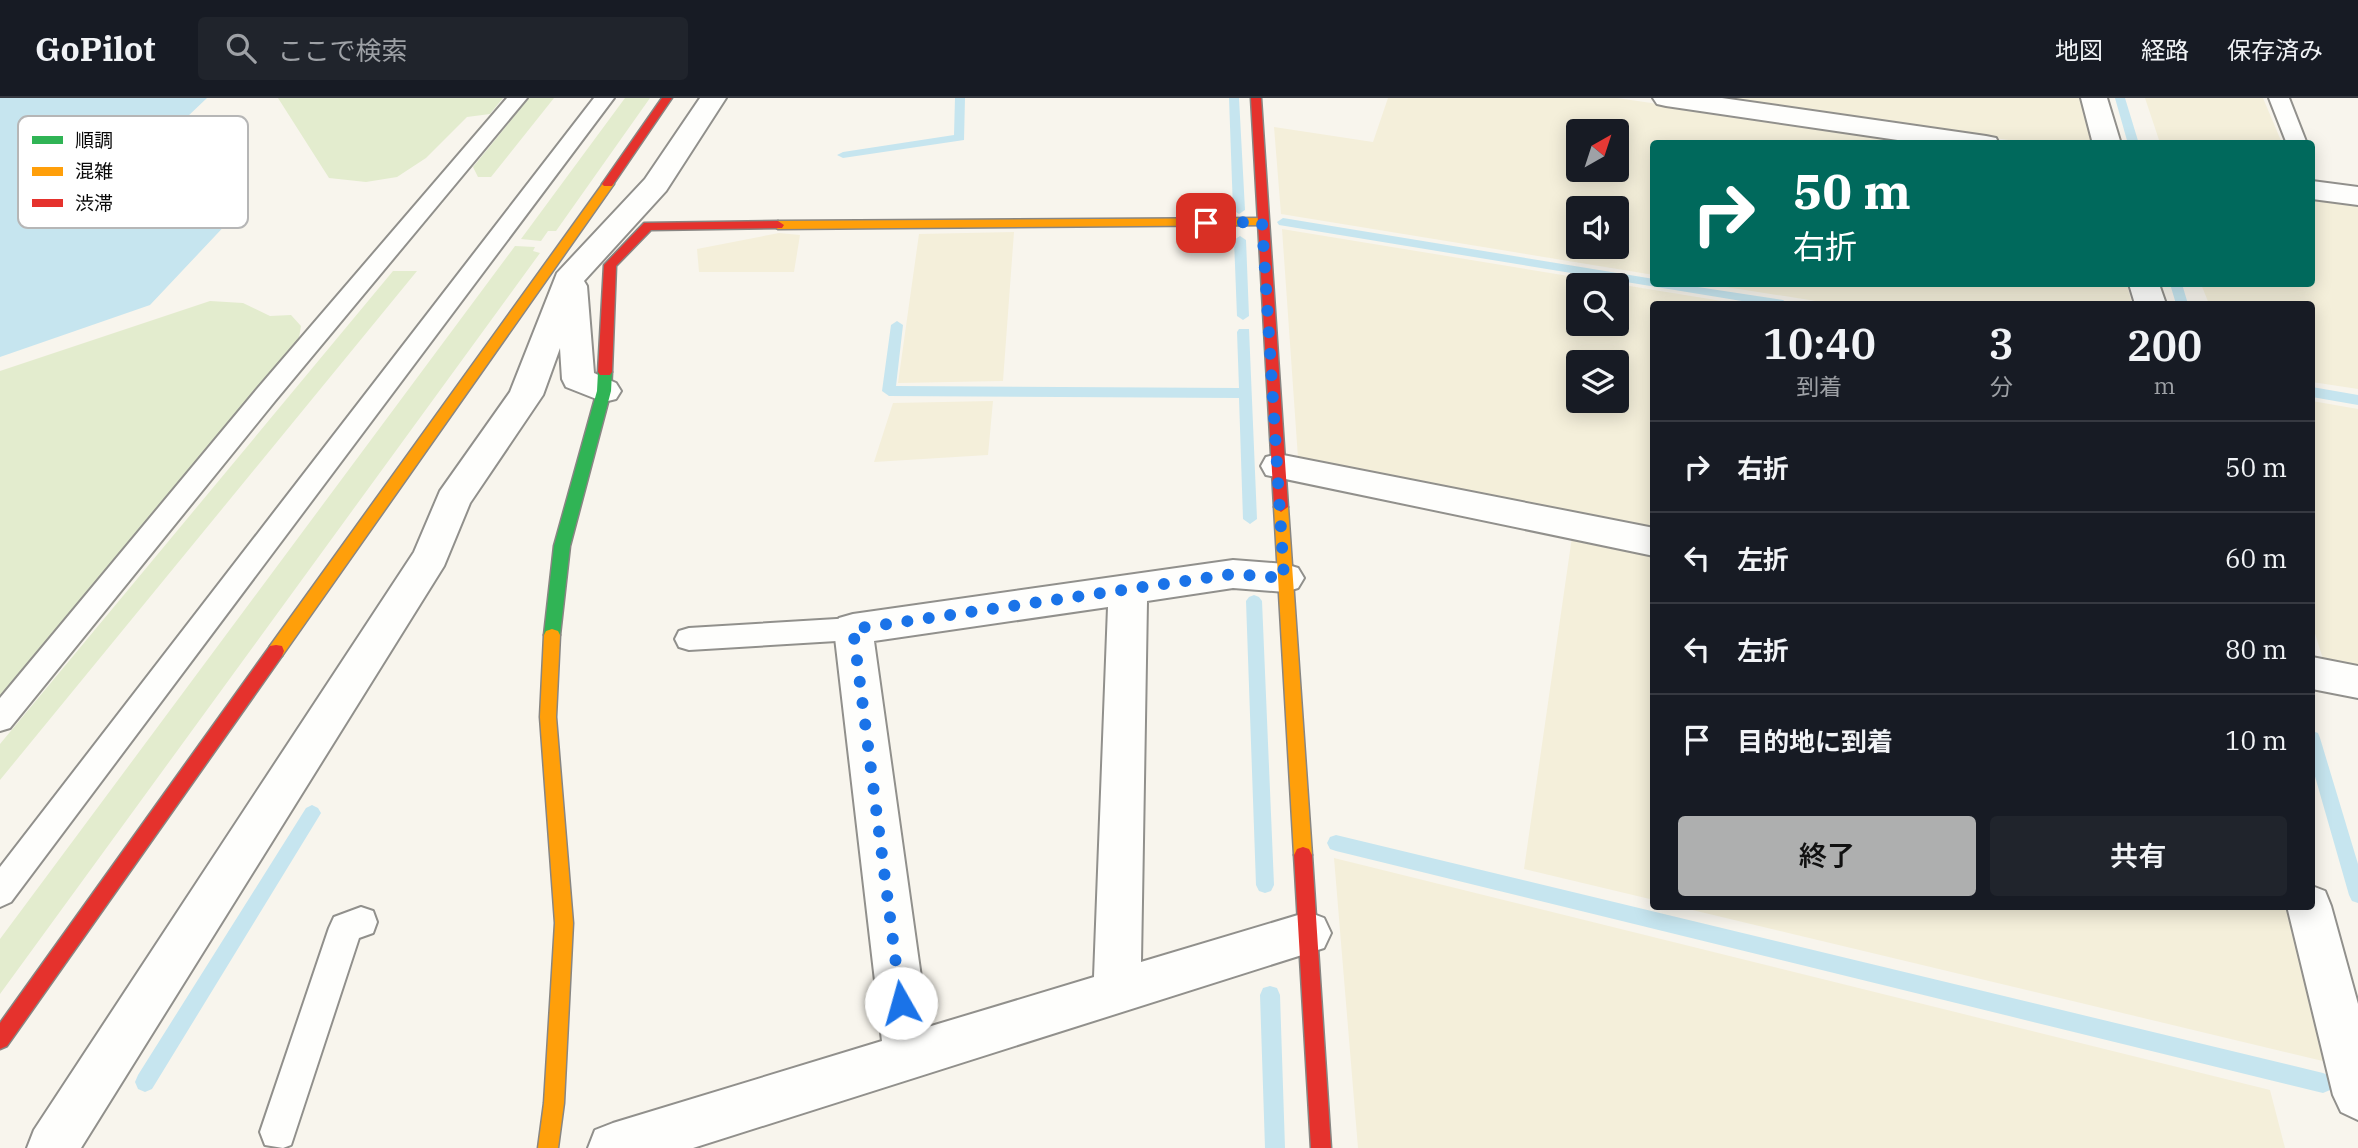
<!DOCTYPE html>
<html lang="ja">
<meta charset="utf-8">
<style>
:root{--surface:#171b24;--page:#20242c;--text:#f1f3f6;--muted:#9ea1a6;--line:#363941;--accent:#aeafaf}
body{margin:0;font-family:"IBM Plex Serif","Noto Sans JP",serif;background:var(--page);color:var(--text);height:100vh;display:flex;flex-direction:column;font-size:26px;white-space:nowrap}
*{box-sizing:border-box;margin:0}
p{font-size:23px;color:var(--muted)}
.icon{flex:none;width:38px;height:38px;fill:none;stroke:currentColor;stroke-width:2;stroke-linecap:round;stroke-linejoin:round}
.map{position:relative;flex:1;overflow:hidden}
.side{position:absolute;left:1650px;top:203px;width:665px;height:609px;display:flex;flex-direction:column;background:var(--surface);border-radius:7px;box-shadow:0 4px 18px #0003}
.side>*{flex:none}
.top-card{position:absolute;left:1650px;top:42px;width:665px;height:147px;border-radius:7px;box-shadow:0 4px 18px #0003;background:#00695c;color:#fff;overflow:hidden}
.needle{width:46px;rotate:39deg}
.fabs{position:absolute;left:1566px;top:21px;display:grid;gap:14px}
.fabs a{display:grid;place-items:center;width:63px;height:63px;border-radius:7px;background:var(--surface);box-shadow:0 4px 18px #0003;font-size:35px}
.pin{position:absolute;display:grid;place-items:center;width:60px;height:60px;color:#fff;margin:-30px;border-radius:14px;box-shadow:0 4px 10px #0006}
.me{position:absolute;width:77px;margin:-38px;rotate:353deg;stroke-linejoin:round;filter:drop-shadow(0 0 5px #0008)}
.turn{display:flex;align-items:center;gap:24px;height:147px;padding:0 28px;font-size:32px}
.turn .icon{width:91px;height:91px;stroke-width:2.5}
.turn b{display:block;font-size:49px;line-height:60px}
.eta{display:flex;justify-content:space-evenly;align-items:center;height:119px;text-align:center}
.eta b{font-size:42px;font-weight:600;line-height:49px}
.action{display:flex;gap:14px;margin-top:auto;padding:14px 28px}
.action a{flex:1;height:80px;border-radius:7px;background:var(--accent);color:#111;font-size:28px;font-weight:600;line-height:80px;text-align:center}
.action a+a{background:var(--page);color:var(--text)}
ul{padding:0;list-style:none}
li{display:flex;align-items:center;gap:21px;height:91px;padding:0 28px;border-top:2px solid var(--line)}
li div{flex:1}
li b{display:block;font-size:26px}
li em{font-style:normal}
header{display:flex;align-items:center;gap:42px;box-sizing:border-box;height:98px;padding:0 35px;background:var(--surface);border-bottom:2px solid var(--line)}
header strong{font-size:33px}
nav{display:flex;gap:38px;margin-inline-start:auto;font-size:24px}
.search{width:490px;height:63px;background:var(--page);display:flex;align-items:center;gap:18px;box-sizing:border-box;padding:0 24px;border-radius:7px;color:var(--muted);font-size:26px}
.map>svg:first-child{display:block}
.farmland{fill:#f4efda;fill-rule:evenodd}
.green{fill:#e3ecce}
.water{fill:#c6e5ef}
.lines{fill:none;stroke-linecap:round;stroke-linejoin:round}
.stream{fill:#c6e5ef;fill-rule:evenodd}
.lane-casing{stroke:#91908c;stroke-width:4}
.street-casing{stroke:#91908c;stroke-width:4}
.fast-casing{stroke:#888683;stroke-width:3}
.slow-casing{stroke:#888683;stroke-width:3}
.jam-casing{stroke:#888683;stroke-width:3}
.lane{fill:#fefefc;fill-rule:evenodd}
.street{fill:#fefefc;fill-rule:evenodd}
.fast{fill:#30b455;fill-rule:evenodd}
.slow{fill:#ff9f0a;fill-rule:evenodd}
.jam{fill:#e5322d;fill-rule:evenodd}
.route{stroke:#1a73e8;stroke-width:12;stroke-dasharray:0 21.6}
.key{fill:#fff;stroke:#b6b6b6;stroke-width:2}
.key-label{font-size:19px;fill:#0a0a0a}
</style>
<header>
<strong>GoPilot</strong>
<div class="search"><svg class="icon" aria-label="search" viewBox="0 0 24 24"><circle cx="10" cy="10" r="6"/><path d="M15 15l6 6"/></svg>ここで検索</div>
<nav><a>地図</a><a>経路</a><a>保存済み</a></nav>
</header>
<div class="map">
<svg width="2358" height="1050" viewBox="0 0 2358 1050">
<rect width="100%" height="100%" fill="#f8f5ed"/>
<path class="farmland" d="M 1388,0 L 1617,0 L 1927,45 L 1654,46 L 1654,177 L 1281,116 L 1274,29 L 1373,44 ZM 1578,33 L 1617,33 L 1617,72 L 1578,72 ZM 1578,110 L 1617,110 L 1617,149 L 1578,149 Z
M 1713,0 L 2081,0 L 2094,45 L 2030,45 Z
M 2145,0 L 2263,0 L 2282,45 L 2160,45 Z
M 2312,100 L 2358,107 L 2358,291 L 2312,284 L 2312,206 L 2209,206 L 2201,186 L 2312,186 Z
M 1282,131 L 1740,206 L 1654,206 L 1654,430 L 1298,360 ZM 1578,187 L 1617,187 L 1617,226 L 1578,226 ZM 1578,264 L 1617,264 L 1617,303 L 1578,303 Z
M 1014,134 L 1003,283 L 898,285 L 919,136 Z
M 779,135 L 800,137 L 794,174 L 699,174 L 697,151 Z
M 1707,186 L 2127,186 L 2132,206 L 1835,206 Z
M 993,303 L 988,357 L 874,364 L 893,305 Z
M 2312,303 L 2358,311 L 2358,568 L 2323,561 L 2312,526 Z
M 1572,439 L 1654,456 L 1654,802 L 1524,771 Z
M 1334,760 L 2270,992 L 2285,1050 L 1358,1050 Z
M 1680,809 L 2286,809 L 2327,964 Z"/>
<path class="green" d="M 278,0 L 503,0 L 490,16 L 467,19 L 426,60 L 397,79 L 366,84 L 329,80 Z
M 529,0 L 554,0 L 491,79 L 478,79 L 473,69 Z
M 625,0 L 650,0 L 556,133 L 548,133 L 541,143 L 521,141 Z
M 515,148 L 535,149 L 533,153 L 540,155 L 0,896 L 0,841 Z
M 393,173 L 417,173 L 0,682 L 0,646 Z
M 210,203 L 243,205 L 270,218 L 291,217 L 301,228 L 299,240 L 0,603 L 0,273 Z"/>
<path class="water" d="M 0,0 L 207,0 L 187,19 L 248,103 L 150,207 L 0,259 Z"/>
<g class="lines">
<path class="stream" d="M 955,0 L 965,0 L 964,42 L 843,60 L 837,57 L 843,54 L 954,37 Z
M 1229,0 L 1239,0 L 1245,112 L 1239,116 L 1233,112 Z
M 2115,0 L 2125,0 L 2139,46 L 2128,46 Z
M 1283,120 L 1654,181 L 1654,186 L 1678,186 L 1783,202 L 1789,206 L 1760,206 L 1279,127 L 1277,124 Z
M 1240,138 L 1246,142 L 1249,218 L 1243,222 L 1237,218 L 1234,142 Z
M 2170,186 L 2182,186 L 2188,206 L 2176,206 Z
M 897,223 L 903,227 L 896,288 L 1239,290 L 1237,234 L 1239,231 L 1249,231 L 1257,421 L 1250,426 L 1243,421 L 1239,300 L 889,298 L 882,293 L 891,227 Z
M 2312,289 L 2358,297 L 2358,307 L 2312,299 Z
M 1254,497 L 1259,499 L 1262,503 L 1274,787 L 1271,793 L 1265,795 L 1259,793 L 1256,787 L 1246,503 L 1249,499 Z
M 2312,633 L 2318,635 L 2320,640 L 2358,766 L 2358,805 L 2352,803 L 2349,797 L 2312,668 Z
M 312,707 L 318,710 L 321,715 L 318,720 L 152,991 L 145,994 L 138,991 L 135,984 L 138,977 L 306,710 Z
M 1336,737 L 2323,975 L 2330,978 L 2333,985 L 2330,992 L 2323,995 L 1336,753 L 1330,751 L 1327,745 L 1330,739 Z
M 1270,888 L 1277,890 L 1280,897 L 1285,1050 L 1265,1050 L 1260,897 L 1263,890 Z"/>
<g class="lane-casing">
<path id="lane" d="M 507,0 L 527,0 L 275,303 L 10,630 L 0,633 L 0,600 L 257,291 Z
M 594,0 L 614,0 L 11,804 L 0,809 L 0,769 Z
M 2269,0 L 2289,0 L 2307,46 L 2287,46 Z
M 853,520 L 863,523 L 867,531 L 863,539 L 853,542 L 689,552 L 679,549 L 675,541 L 679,533 L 689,530 Z
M 361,809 L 373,813 L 377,824 L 373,835 L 359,840 L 291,1047 L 283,1050 L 265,1047 L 260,1034 L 329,830 L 334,819 Z"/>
</g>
<g class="street-casing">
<path id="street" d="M 700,0 L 726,0 L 666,93 L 584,183 L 587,188 L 594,275 L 616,285 L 621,293 L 616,301 L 604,304 L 566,289 L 562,281 L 560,250 L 543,297 L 470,405 L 444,468 L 81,1050 L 27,1050 L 34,1032 L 414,454 L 440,393 L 510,294 L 557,175 L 645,81 Z
M 1653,0 L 1722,0 L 1986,38 L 1996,40 L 1999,46 L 1925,46 L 1666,8 L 1657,6 Z
M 2081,0 L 2107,0 L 2121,46 L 2093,46 Z
M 2312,83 L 2358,89 L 2358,107 L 2312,101 Z
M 2129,186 L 2159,186 L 2166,206 L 2135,206 Z
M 1278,356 L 1654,430 L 1654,458 L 1266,377 L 1261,368 L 1266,359 Z
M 1233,462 L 1285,466 L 1298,470 L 1304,480 L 1298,490 L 1285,494 L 1233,490 L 1147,503 L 1141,864 L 1308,814 L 1324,820 L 1331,835 L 1324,850 L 693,1050 L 588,1050 L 595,1032 L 613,1025 L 882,943 L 834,531 L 839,520 L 853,516 ZM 1108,509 L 1094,879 L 928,929 L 874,543 Z
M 2312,559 L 2358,568 L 2358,600 L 2312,591 Z
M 2312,788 L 2325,793 L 2331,808 L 2358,906 L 2358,1022 L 2341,1014 L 2333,997 L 2287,808 L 2312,808 Z"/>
</g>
<g class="fast-casing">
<path id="fast" d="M 605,270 L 612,274 L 611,293 L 570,448 L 560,537 L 558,541 L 546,541 L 544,537 L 554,448 L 597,293 L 598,274 Z"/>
</g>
<g class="slow-casing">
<path id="slow" d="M 608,83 L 614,86 L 282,558 L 270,558 L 268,553 L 270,548 L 604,84 Z
M 1262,120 L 1268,124 L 1266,127 L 778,131 L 772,127 L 778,123 Z
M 1281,404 L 1288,409 L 1312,757 L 1309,763 L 1303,765 L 1297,763 L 1294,757 L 1274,409 Z
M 552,531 L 558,533 L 560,537 L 556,619 L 573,825 L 564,1005 L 558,1050 L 538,1050 L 544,1005 L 555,825 L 540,619 L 544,537 L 546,533 Z"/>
</g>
<g class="jam-casing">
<path id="jam" d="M 662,0 L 672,0 L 612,88 L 604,88 L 602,86 Z
M 1251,0 L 1261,0 L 1288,409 L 1281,414 L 1274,409 Z
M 778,123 L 784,127 L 782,130 L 651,132 L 616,168 L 612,274 L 610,277 L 600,277 L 598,274 L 604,167 L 644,125 Z
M 276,547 L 282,548 L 284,553 L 282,558 L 7,948 L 0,951 L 0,925 L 270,548 Z
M 1303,749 L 1309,751 L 1312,757 L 1331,1050 L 1311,1050 L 1294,757 L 1297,751 Z"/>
</g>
<use href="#lane" class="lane"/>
<use href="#street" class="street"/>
<use href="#fast" class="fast"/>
<use href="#slow" class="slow"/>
<use href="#jam" class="jam"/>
</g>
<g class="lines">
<path class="route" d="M 901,905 L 853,531 L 1233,476 L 1284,480 L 1262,124 L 1206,125"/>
</g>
<rect x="18" y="18" width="230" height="112" rx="10" class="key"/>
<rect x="32" y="38" width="31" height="8" fill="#30b455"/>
<rect x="32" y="69" width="31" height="9" fill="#ff9f0a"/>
<rect x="32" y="101" width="31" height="8" fill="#e5322d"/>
<g class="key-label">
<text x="75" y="49">順調</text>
<text x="75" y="80">混雑</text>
<text x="75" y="112">渋滞</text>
</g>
</svg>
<div class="fabs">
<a><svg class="needle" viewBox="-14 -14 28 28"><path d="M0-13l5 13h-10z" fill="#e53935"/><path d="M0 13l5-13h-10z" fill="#9ea1a6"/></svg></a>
<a><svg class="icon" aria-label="sound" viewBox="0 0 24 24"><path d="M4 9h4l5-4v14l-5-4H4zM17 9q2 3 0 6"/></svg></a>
<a><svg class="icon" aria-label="search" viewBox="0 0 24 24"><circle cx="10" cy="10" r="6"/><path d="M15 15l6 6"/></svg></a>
<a><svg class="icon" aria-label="layers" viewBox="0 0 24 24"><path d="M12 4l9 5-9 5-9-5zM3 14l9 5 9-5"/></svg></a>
</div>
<div class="pin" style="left:1206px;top:125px;background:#d93025"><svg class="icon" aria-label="arrive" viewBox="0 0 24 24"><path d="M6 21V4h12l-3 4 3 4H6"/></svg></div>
<svg class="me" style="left:901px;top:905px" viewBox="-20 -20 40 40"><circle r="19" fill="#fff"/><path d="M0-13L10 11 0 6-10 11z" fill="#1a73e8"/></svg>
<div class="top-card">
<div class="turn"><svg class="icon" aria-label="right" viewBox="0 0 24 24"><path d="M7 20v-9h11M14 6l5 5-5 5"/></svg><div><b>50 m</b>右折</div></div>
</div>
<section class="side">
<div class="eta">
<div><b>10:40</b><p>到着</p></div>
<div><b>3</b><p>分</p></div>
<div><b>200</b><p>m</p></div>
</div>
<ul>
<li><svg class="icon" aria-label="right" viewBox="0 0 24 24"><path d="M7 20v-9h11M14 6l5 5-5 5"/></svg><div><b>右折</b></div><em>50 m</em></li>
<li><svg class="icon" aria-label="left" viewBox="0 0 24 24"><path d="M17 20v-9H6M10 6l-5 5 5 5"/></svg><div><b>左折</b></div><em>60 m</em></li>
<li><svg class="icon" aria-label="left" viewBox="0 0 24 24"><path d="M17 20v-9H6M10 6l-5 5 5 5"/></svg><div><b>左折</b></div><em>80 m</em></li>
<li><svg class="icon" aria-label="arrive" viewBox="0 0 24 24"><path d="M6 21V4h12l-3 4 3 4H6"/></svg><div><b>目的地に到着</b></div><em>10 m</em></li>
</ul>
<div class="action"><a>終了</a><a>共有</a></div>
</section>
</div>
